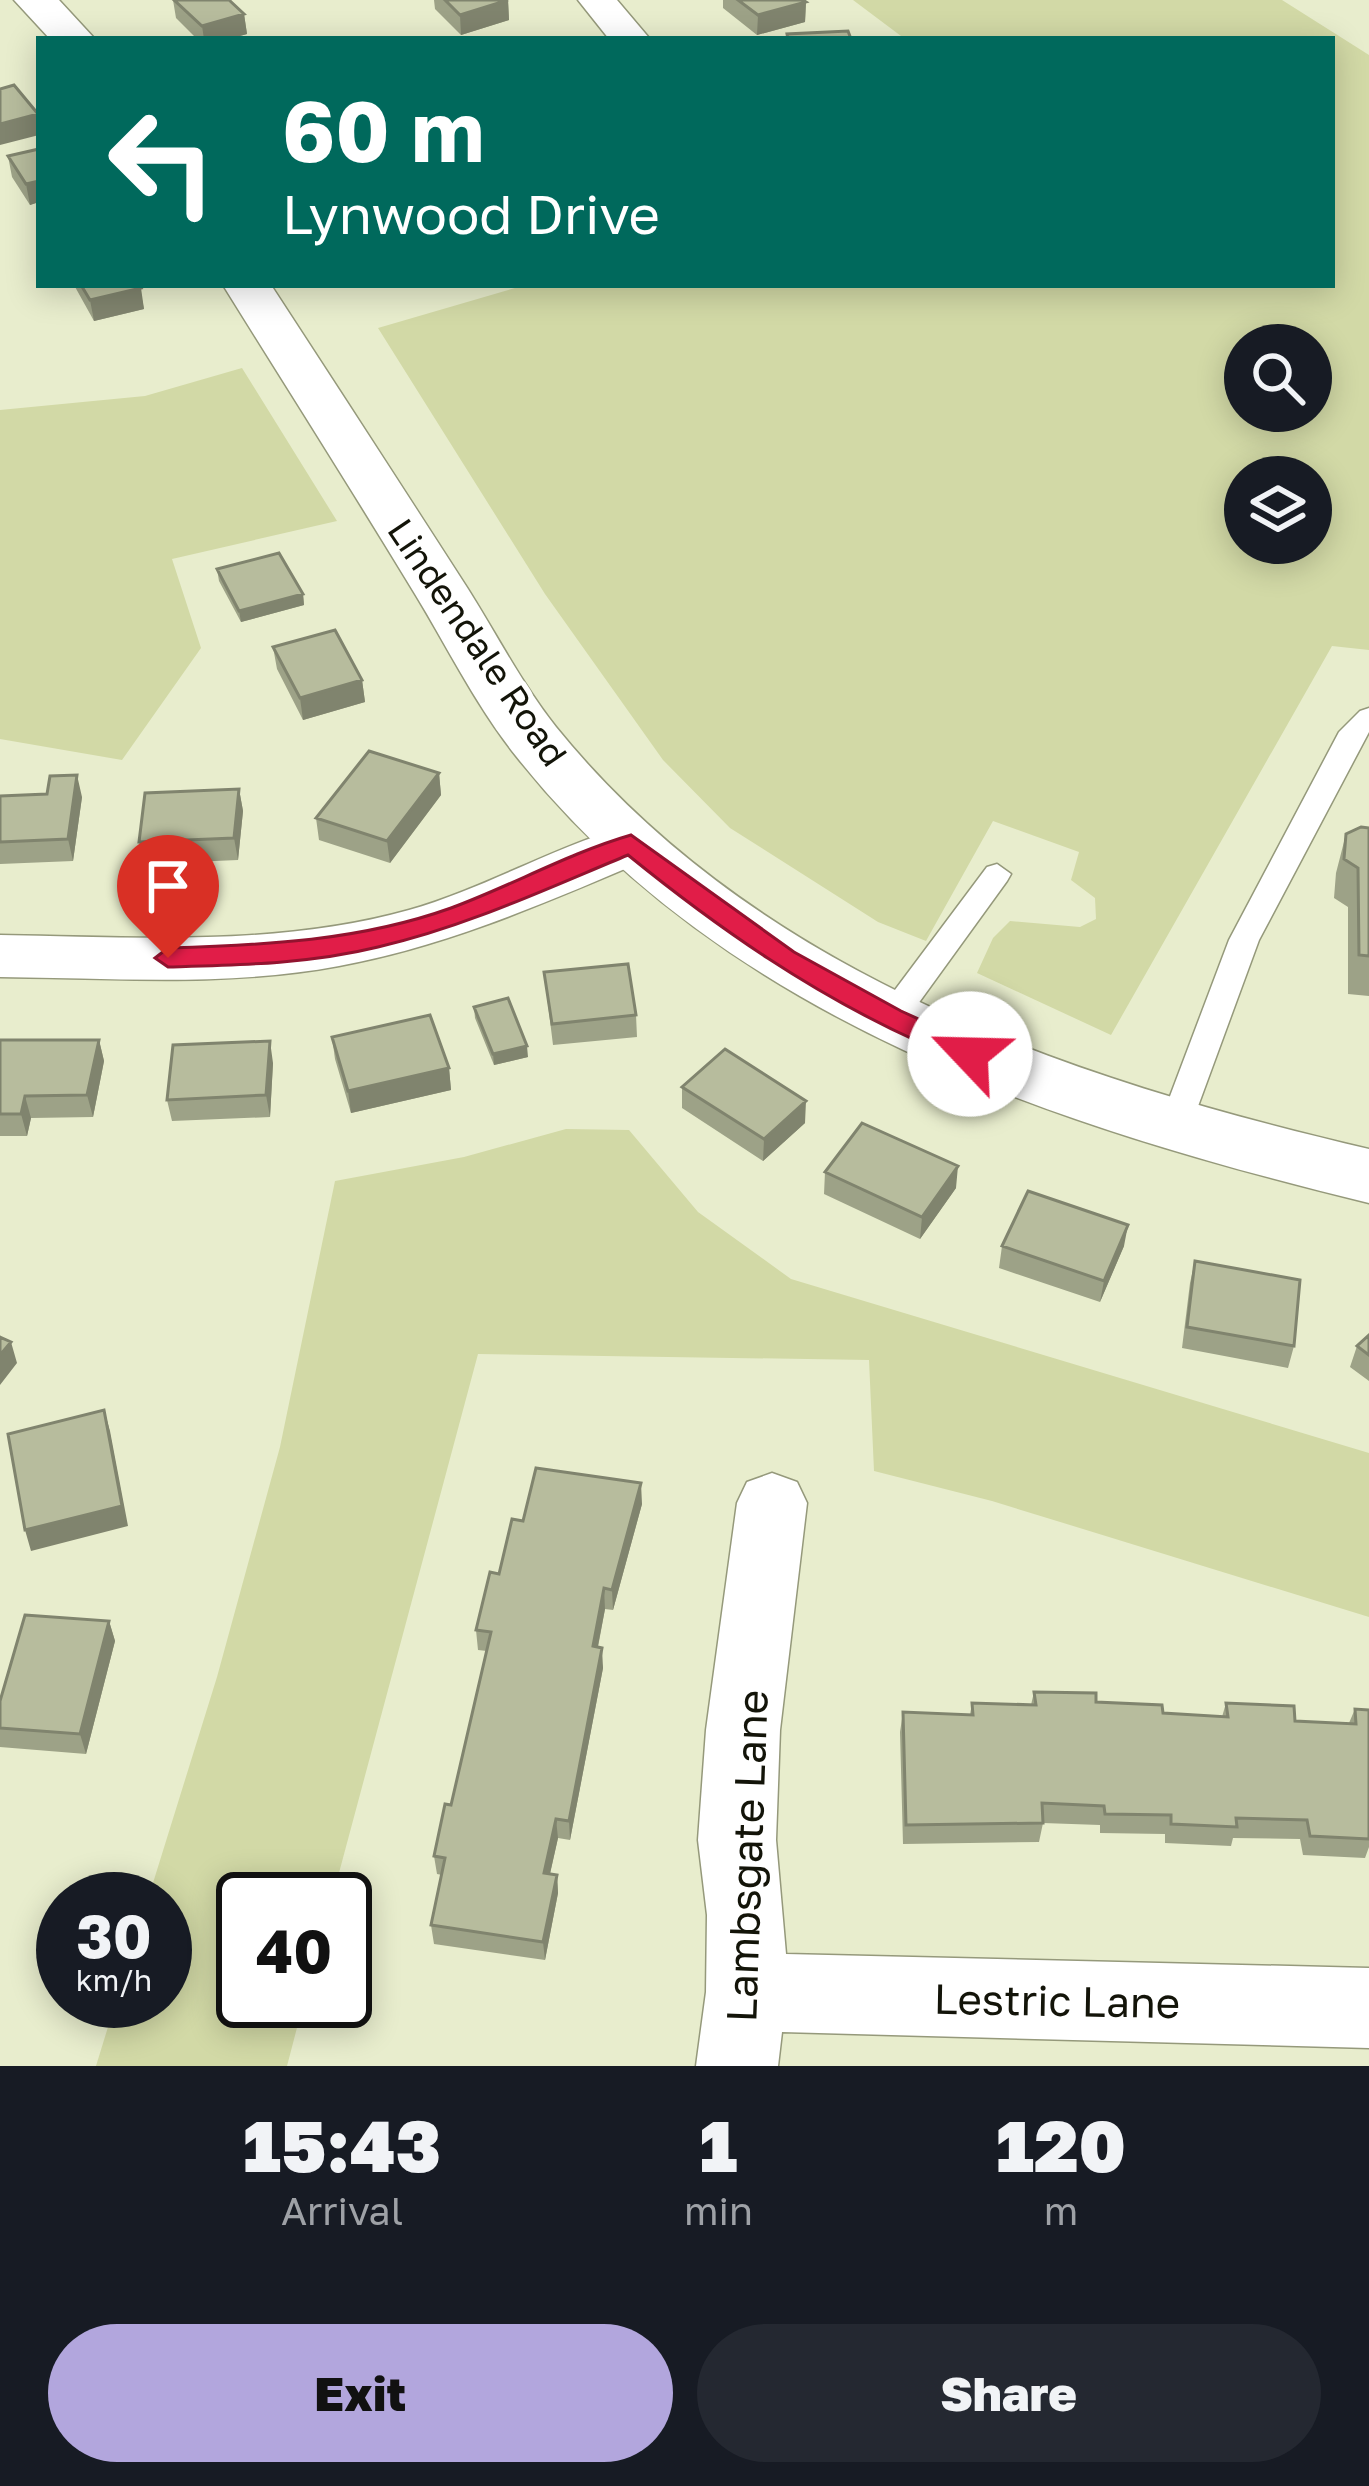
<!DOCTYPE html>
<style>
:root{--surface:#171b24;--page:#242831;--text:#f1f3f6;--muted:#9ea1a6;--accent:#b2a6dd}
body{margin:0;font-family:"Golos Text",sans-serif;background:var(--page);color:var(--text);height:100vh;display:flex;flex-direction:column;font-size:45px;white-space:nowrap}
*{box-sizing:border-box;margin:0}
p{font-size:39px;color:var(--muted)}
.icon{flex:none;width:66px;height:66px;fill:none;stroke:currentColor;stroke-width:2;stroke-linecap:round;stroke-linejoin:round}
.map{position:relative;height:2066px;overflow:hidden}
.details{display:flex;flex-direction:column;background:var(--surface);flex:1}
.details>*{flex:none}
.hud{position:absolute;left:36px;top:36px;width:1299px;height:252px;border-radius:0px;box-shadow:0 6px 30px #0003;background:#00695c;color:#fff;overflow:hidden}
.tools{position:absolute;left:1224px;top:324px;display:grid;gap:24px}
.tools a{display:grid;place-items:center;width:108px;height:108px;border-radius:50%;background:var(--surface);box-shadow:0 6px 30px #0003;font-size:60px}
.speed{position:absolute;left:36px;top:1872px;display:flex;gap:24px;font-size:60px;font-weight:700;text-align:center}
.speed>*{display:grid;place-content:center;width:156px;height:156px;border-radius:50%;background:var(--surface);box-shadow:0 6px 30px #0003;line-height:1}
.speed small{font-size:30px;font-weight:400}
.speed .limit{border:6px solid #111;border-radius:18px;background:#fff;color:#111}
.pin{position:absolute;display:grid;place-items:center;width:102px;height:102px;color:#fff;margin:-123px -51px;border-radius:50% 50% 50% 0;rotate:-45deg;box-shadow:0 0 12px #0007}
.pin .icon{rotate:45deg}
.me{position:absolute;width:132px;margin:-66px;rotate:294deg;stroke-linejoin:round;filter:drop-shadow(0 0 9px #0008)}
.turn{display:flex;align-items:center;gap:42px;height:252px;padding:0 48px;font-size:54px}
.turn .icon{width:156px;height:156px;stroke-width:2.5}
.turn b{display:block;font-size:84px;line-height:102px}
.eta{display:flex;justify-content:space-evenly;align-items:center;height:204px;text-align:center}
.eta b{font-size:72px;font-weight:800;line-height:84px}
.button{display:flex;gap:24px;margin-top:auto;padding:24px 48px}
.button a{flex:1;height:138px;border-radius:72px;background:var(--accent);color:#111;font-size:48px;font-weight:800;line-height:138px;text-align:center}
.button a+a{background:var(--page);color:var(--text)}
.map>svg:first-child{display:block}
.green{fill:#d2d9a6;fill-rule:evenodd}
.lines{fill:none;stroke-linecap:round;stroke-linejoin:round}
.lane-casing{stroke:#95997b;stroke-width:3}
.street-casing{stroke:#95997b;stroke-width:3}
.secondary-casing{stroke:#95997b;stroke-width:3}
.lane{fill:#fff;fill-rule:evenodd}
.street{fill:#fff;fill-rule:evenodd}
.secondary{fill:#fff;fill-rule:evenodd}
.wall{fill:#9da287}
.shaded-wall{fill:#80846e}
.building{fill:#b7bc9d;stroke:#80846e;stroke-width:3}
.route{fill:#e11d48;stroke:#92132f;stroke-width:3}
.labels{text-anchor:middle;dominant-baseline:central;stroke-width:10;stroke-linejoin:round;paint-order:stroke}
.street-label{font-size:36px;fill:#131409;stroke:#fff}
.near-street-label{font-size:42px;fill:#131409;stroke:#fff}
</style>
<div class="map">
<svg width="1369" height="2066" viewBox="0 0 1369 2066">
<rect width="100%" height="100%" fill="#e8edcd"/>
<path class="green" d="M 853,0 L 1282,0 L 1369,55 L 1369,650 L 1332,646 L 1111,1035 L 977,973 L 993,938 L 1010,921 L 1080,927 L 1096,919 L 1095,898 L 1071,880 L 1079,852 L 993,821 L 926,941 L 878,922 L 730,828 L 663,760 L 545,594 L 378,328 L 525,285 L 1332,285 L 1332,39 L 905,39 ZM 1245,345 L 1311,345 L 1311,411 L 1245,411 ZM 1311,477 L 1311,543 L 1245,543 L 1245,477 Z
M 242,368 L 337,521 L 172,559 L 201,648 L 122,760 L 0,739 L 0,410 L 145,396 Z
M 566,1129 L 629,1130 L 698,1212 L 791,1279 L 1369,1453 L 1369,1617 L 992,1501 L 874,1471 L 869,1360 L 478,1354 L 332,1899 L 243,1899 L 243,2001 L 304,2001 L 287,2066 L 96,2066 L 116,2001 L 165,2001 L 165,1899 L 148,1899 L 217,1677 L 280,1447 L 335,1181 L 464,1157 Z"/>
<g class="lines">
<g class="lane-casing">
<path id="lane" d="M 1369,708 L 1369,732 L 1259,940 L 1190,1128 L 1185,1136 L 1163,1136 L 1158,1128 L 1229,940 L 1339,732 L 1360,711 Z
M 997,864 L 1011,874 L 1007,881 L 902,1026 L 880,1026 L 876,1018 L 880,1010 L 987,867 Z"/>
</g>
<g class="street-casing">
<path id="street" d="M 578,0 L 617,0 L 650,39 L 609,39 Z
M 631,825 L 651,830 L 659,844 L 651,858 C 549,901 449,946 339,966 C 228,987 112,978 0,977 L 0,935 C 136,937 277,947 409,910 C 486,888 555,846 631,825 Z
M 772,1473 L 797,1482 L 807,1503 L 780,1730 L 776,1840 L 786,1954 L 1369,1968 L 1369,2048 L 782,2032 L 778,2066 L 696,2066 L 706,1992 L 707,1915 L 698,1840 L 706,1730 L 737,1503 L 747,1482 Z"/>
</g>
<g class="secondary-casing">
<path id="secondary" d="M 14,0 L 59,0 L 95,39 L 50,39 Z
M 223,285 L 271,285 C 337,386 403,488 468,589 C 497,635 522,684 556,727 C 757,975 1070,1079 1369,1149 L 1369,1203 C 1054,1126 725,1020 516,756 C 476,706 448,648 415,594 C 352,490 287,388 223,285 Z"/>
</g>
<use href="#lane" class="lane"/>
<use href="#street" class="street"/>
<use href="#secondary" class="secondary"/>
</g>
<path class="wall" d="M 173,0 L 244,14 L 247,34 L 229,39 L 197,39 L 176,18 Z
M 434,0 L 508,0 L 509,20 L 461,35 L 435,9 Z
M 723,0 L 803,0 L 806,2 L 805,22 L 757,35 L 723,8 Z
M 39,149 L 39,202 L 30,205 L 12,177 L 8,156 Z
M 74,285 L 139,285 L 144,309 L 94,321 Z
M 217,569 L 303,594 L 304,605 L 241,622 L 219,581 Z
M 273,647 L 362,680 L 365,702 L 303,720 L 277,669 Z
M 439,773 L 441,795 L 390,863 L 319,840 L 316,818 Z
M 239,789 L 243,811 L 238,860 L 144,864 L 139,842 Z
M 47,794 L 82,797 L 73,861 L 0,864 L 0,796 Z
M 1369,828 L 1369,996 L 1348,994 L 1348,907 L 1334,898 L 1336,873 L 1346,834 Z
M 544,972 L 636,1015 L 637,1037 L 553,1045 Z
M 474,1007 L 528,1057 L 494,1065 L 475,1018 Z
M 332,1037 L 449,1068 L 451,1090 L 351,1113 L 335,1059 Z
M 0,1040 L 99,1040 L 104,1061 L 93,1117 L 31,1118 L 27,1136 L 0,1136 Z
M 273,1063 L 270,1117 L 172,1121 L 167,1100 Z
M 682,1087 L 805,1123 L 763,1161 L 682,1108 Z
M 825,1172 L 956,1188 L 920,1239 L 824,1194 Z
M 1002,1246 L 1124,1246 L 1100,1302 L 999,1268 Z
M 1195,1261 L 1294,1346 L 1288,1368 L 1182,1348 L 1190,1283 Z
M 1369,1335 L 1369,1381 L 1350,1367 L 1357,1346 Z
M 642,1504 L 613,1610 L 605,1609 L 598,1647 L 603,1668 L 570,1840 L 558,1838 L 550,1874 L 557,1875 L 558,1893 L 545,1960 L 434,1944 L 431,1925 L 442,1875 L 437,1874 L 434,1856 L 451,1805 L 487,1651 L 478,1650 L 476,1630 L 523,1521 Z
M 109,1621 L 115,1641 L 86,1754 L 0,1747 L 0,1701 Z
M 1034,1692 L 1163,1713 L 1222,1717 L 1226,1703 L 1295,1721 L 1349,1723 L 1355,1709 L 1369,1710 L 1369,1847 L 1365,1858 L 1303,1855 L 1300,1839 L 1233,1838 L 1231,1846 L 1165,1843 L 1165,1834 L 1100,1833 L 1100,1825 L 1043,1823 L 1039,1842 L 903,1844 L 900,1732 L 903,1712 L 970,1715 L 972,1703 L 1031,1705 Z"/>
<path class="shaded-wall" d="M 508,0 L 509,20 L 461,35 L 460,15 Z
M 806,2 L 805,22 L 757,35 L 758,15 Z
M 244,14 L 247,34 L 229,39 L 204,39 L 202,26 Z
M 38,114 L 39,135 L 0,145 L 0,124 Z
M 39,181 L 39,202 L 30,205 L 26,184 Z
M 141,288 L 144,309 L 94,321 L 90,300 Z
M 303,594 L 304,605 L 241,622 L 239,611 Z
M 362,680 L 365,702 L 303,720 L 300,698 Z
M 439,773 L 441,795 L 390,863 L 387,841 Z
M 77,775 L 82,797 L 73,861 L 68,839 Z
M 239,789 L 243,811 L 238,860 L 234,838 Z
M 99,1040 L 104,1061 L 93,1117 L 87,1095 Z
M 270,1041 L 273,1063 L 270,1117 L 266,1095 Z
M 527,1046 L 528,1057 L 494,1065 L 493,1054 Z
M 449,1068 L 451,1090 L 351,1113 L 348,1091 Z
M 25,1096 L 31,1118 L 27,1136 L 21,1114 Z
M 806,1101 L 805,1123 L 763,1161 L 764,1139 Z
M 958,1166 L 956,1188 L 920,1239 L 922,1217 Z
M 1128,1225 L 1124,1246 L 1100,1302 L 1104,1281 Z
M 11,1342 L 17,1363 L 0,1385 L 0,1355 Z
M 104,1410 L 110,1431 L 128,1526 L 31,1551 L 25,1530 Z
M 641,1483 L 642,1504 L 613,1610 L 612,1590 Z
M 604,1588 L 605,1609 L 594,1666 L 593,1646 Z
M 109,1621 L 115,1641 L 86,1754 L 80,1734 Z
M 602,1648 L 603,1668 L 570,1840 L 569,1821 Z
M 556,1819 L 558,1838 L 546,1891 L 544,1873 Z
M 557,1875 L 558,1893 L 545,1960 L 543,1942 Z"/>
<path class="building" d="M 174,0 L 229,0 L 244,14 L 202,26 Z
M 445,0 L 508,0 L 460,15 Z
M 738,0 L 803,0 L 806,2 L 758,15 Z
M 848,31 L 851,39 L 788,39 L 787,34 Z
M 14,85 L 38,114 L 0,124 L 0,89 Z
M 39,149 L 39,181 L 26,184 L 8,156 Z
M 81,285 L 139,285 L 141,288 L 90,300 Z
M 279,553 L 303,594 L 239,611 L 217,569 Z
M 335,630 L 362,680 L 300,698 L 273,647 Z
M 369,751 L 439,773 L 387,841 L 316,818 Z
M 77,775 L 68,839 L 0,842 L 0,796 L 47,794 L 50,776 Z
M 239,789 L 234,838 L 139,842 L 145,793 Z
M 1361,827 L 1369,828 L 1369,956 L 1359,955 L 1358,868 L 1344,859 L 1346,834 Z
M 628,964 L 636,1015 L 552,1024 L 544,972 Z
M 508,998 L 527,1046 L 493,1054 L 474,1007 Z
M 430,1015 L 449,1068 L 348,1091 L 332,1037 Z
M 0,1040 L 99,1040 L 87,1095 L 25,1096 L 21,1114 L 0,1114 Z
M 270,1041 L 266,1095 L 167,1100 L 173,1045 Z
M 725,1049 L 806,1101 L 764,1139 L 682,1087 Z
M 862,1123 L 958,1166 L 922,1217 L 825,1172 Z
M 1028,1191 L 1128,1225 L 1104,1281 L 1002,1246 Z
M 1195,1261 L 1300,1280 L 1294,1346 L 1187,1327 Z
M 1369,1335 L 1369,1355 L 1357,1346 Z
M 0,1337 L 11,1342 L 0,1355 Z
M 104,1410 L 122,1506 L 25,1530 L 8,1434 Z
M 536,1468 L 641,1483 L 612,1590 L 604,1588 L 593,1646 L 602,1648 L 569,1821 L 556,1819 L 544,1873 L 557,1875 L 543,1942 L 431,1925 L 445,1858 L 434,1856 L 445,1804 L 451,1805 L 491,1632 L 476,1630 L 490,1572 L 499,1574 L 512,1519 L 523,1521 Z
M 25,1615 L 109,1621 L 80,1734 L 0,1728 L 0,1701 Z
M 1034,1692 L 1096,1693 L 1096,1702 L 1162,1705 L 1163,1713 L 1228,1717 L 1226,1703 L 1294,1706 L 1295,1721 L 1356,1724 L 1355,1709 L 1369,1710 L 1369,1839 L 1310,1836 L 1307,1820 L 1236,1818 L 1237,1827 L 1171,1824 L 1171,1815 L 1105,1814 L 1104,1806 L 1042,1803 L 1043,1823 L 906,1825 L 903,1712 L 973,1715 L 972,1703 L 1036,1705 Z"/>
<path class="route" d="M 631,835 L 794,952 L 901,1011 L 980,1047 L 984,1054 L 980,1061 C 960,1067 938,1051 919,1042 C 813,994 719,929 628,855 C 546,889 465,927 378,947 C 309,964 239,965 168,967 L 155,958 L 168,948 C 265,945 359,941 451,908 C 511,886 569,853 631,835 Z"/>
<g class="labels">
<g class="street-label">
<text transform="translate(478 642) rotate(56)">Lindendale Road</text>
</g>
<g class="near-street-label">
<text transform="translate(746 1856) rotate(-88)">Lambsgate Lane</text>
<text transform="translate(1057 2000) rotate(1)">Lestric Lane</text>
</g>
</g>
</svg>
<div class="tools">
<a><svg class="icon" aria-label="search" viewBox="0 0 24 24"><circle cx="10" cy="10" r="6"/><path d="M15 15l6 6"/></svg></a>
<a><svg class="icon" aria-label="layers" viewBox="0 0 24 24"><path d="M12 4l9 5-9 5-9-5zM3 14l9 5 9-5"/></svg></a>
</div>
<div class="speed"><div>30<small>km/h</small></div><div class="limit">40</div></div>
<div class="pin" style="left:168px;top:958px;background:#d93025"><svg class="icon" aria-label="arrive" viewBox="0 0 24 24"><path d="M6 21V4h12l-3 4 3 4H6"/></svg></div>
<svg class="me" style="left:970px;top:1054px" viewBox="-20 -20 40 40"><circle r="19" fill="#fff"/><path d="M0-13L10 11 0 6-10 11z" fill="#e11d48"/></svg>
<div class="hud">
<div class="turn"><svg class="icon" aria-label="left" viewBox="0 0 24 24"><path d="M17 20v-9H6M10 6l-5 5 5 5"/></svg><div><b>60 m</b>Lynwood Drive</div></div>
</div>
</div>
<section class="details">
<div class="eta">
<div><b>15:43</b><p>Arrival</p></div>
<div><b>1</b><p>min</p></div>
<div><b>120</b><p>m</p></div>
</div>
<div class="button"><a>Exit</a><a>Share</a></div>
</section>
